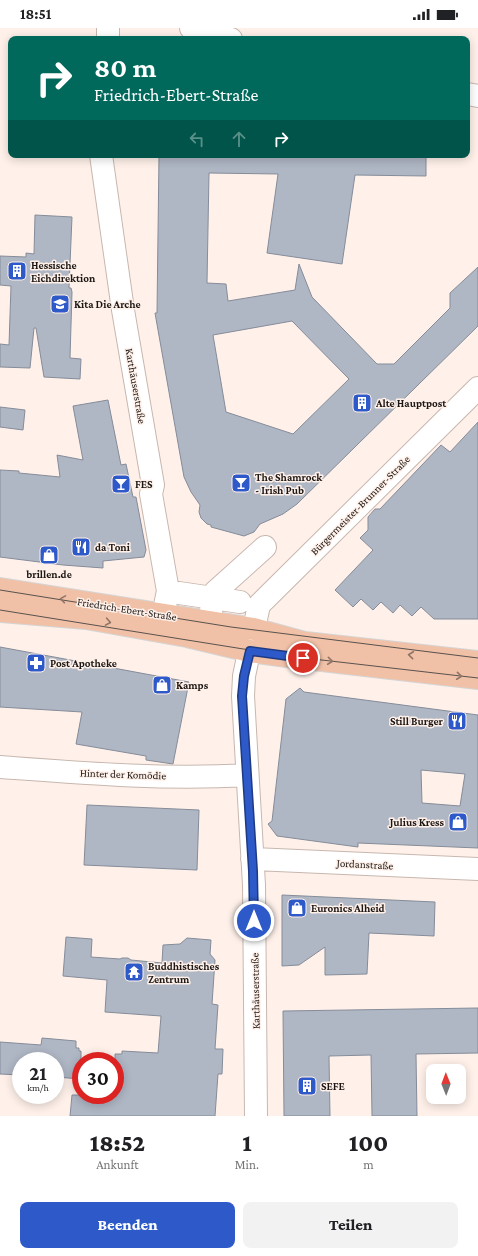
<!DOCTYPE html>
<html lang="de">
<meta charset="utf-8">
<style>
:root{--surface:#fff;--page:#f2f2f2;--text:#202124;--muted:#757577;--accent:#2e59c8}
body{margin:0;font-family:"Crimson Pro",serif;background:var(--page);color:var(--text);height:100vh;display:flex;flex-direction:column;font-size:15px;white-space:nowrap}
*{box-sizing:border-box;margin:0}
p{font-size:13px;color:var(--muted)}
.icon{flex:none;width:22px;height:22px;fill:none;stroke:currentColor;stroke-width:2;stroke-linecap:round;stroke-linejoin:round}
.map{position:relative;height:1088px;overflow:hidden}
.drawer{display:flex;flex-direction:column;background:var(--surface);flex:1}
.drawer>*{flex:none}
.banner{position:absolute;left:8px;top:8px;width:462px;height:122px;border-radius:8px;box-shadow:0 2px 10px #0003;background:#00695c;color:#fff;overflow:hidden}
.needle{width:26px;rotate:359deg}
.fabs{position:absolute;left:426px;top:1036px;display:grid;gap:8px}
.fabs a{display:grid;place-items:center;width:40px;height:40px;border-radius:8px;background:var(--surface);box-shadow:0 2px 10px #0003;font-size:20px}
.speed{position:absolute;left:12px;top:1024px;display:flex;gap:8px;font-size:20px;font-weight:700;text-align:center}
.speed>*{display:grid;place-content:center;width:52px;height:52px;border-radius:50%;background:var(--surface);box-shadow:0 2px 10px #0003;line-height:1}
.speed small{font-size:10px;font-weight:400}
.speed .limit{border:6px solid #d22;background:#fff;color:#111}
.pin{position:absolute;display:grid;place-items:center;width:34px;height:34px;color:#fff;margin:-17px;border:2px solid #fff;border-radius:50%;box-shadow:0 1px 4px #0007}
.me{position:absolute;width:44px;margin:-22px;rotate:0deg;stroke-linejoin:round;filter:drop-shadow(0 0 3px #0008)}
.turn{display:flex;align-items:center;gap:14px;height:84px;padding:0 20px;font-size:18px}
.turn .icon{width:52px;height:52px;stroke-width:2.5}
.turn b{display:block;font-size:28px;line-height:34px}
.lanes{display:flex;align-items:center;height:38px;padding:0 20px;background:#0003;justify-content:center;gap:20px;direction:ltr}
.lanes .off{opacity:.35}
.eta{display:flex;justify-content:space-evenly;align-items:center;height:68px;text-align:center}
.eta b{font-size:24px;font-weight:800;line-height:28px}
.button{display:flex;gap:8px;margin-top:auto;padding:8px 20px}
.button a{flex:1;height:46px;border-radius:8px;background:var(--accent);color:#fff;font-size:16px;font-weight:800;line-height:46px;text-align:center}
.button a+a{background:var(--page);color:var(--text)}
.status{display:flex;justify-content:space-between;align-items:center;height:28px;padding:0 20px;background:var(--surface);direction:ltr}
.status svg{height:11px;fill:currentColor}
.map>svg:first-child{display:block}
.building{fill:#afb6c4;stroke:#858c99;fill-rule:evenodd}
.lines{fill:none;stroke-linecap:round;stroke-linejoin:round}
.minor-casing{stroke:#c7b7af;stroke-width:24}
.major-casing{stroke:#d6d5d5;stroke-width:24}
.minor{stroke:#fff;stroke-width:22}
.major{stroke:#f0c1a7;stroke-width:22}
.tram{stroke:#59524e;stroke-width:1}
.oneway{stroke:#917465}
.route-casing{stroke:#1e3a82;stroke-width:10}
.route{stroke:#2e59c8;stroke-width:7}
.labels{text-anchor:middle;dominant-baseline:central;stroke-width:3;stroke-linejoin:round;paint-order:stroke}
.poi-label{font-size:11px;font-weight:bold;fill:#1c1714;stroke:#fff1ea;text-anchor:start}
.street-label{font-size:11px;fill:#1c1714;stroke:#fff1ea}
</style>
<div class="status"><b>18:51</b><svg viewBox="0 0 49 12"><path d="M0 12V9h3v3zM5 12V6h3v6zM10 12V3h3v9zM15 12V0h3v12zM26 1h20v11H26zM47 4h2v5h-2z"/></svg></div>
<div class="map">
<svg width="478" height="1088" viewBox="0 0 478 1088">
<rect width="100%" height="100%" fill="#fff1ea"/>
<path class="building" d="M 159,127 L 426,127 L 426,148 L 355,147 L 342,236 L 267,225 L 278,146 L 209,145 L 207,255 L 226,256 L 228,273 L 295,262 L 299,236 L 312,269 L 377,336 L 394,336 L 450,280 L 450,265 L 478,239 L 478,298 L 297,476 L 283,486 L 260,496 L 254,504 L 244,508 L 211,499 L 211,497 L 207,496 L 201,490 L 199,484 L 200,477 L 191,464 L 184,449 L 155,285 L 157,285 ZM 292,293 L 349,351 L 293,406 L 226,384 L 213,307 Z
M 35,187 L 72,189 L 69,260 L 71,260 L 72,264 L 70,330 L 81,331 L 80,351 L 44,349 L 36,300 L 34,300 L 30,340 L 0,339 L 0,316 L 9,317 L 11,258 L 0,257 L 0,228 L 26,229 L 26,225 L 34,226 Z
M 108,372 L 121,437 L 126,436 L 133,469 L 136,469 L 146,522 L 144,529 L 103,533 L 103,540 L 63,537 L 0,529 L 0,442 L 19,443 L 19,445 L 60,449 L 57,427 L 83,432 L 73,378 Z
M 0,379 L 25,382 L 23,402 L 0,399 Z
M 478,394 L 478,591 L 434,591 L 421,579 L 412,588 L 400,577 L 393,585 L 381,574 L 373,582 L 361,571 L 353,579 L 335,562 L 373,522 L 360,510 L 368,502 L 368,489 L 375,481 L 380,481 L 441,417 L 450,424 Z
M 0,619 L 189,654 L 173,736 L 146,732 L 146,728 L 76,716 L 82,684 L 0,679 Z
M 300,660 L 304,664 L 478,687 L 478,820 L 358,815 L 358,819 L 277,808 L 268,796 L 272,793 L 286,671 ZM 421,742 L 465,746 L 460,778 L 422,775 Z
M 87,777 L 199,782 L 197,842 L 84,837 Z
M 282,867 L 435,874 L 434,908 L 369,905 L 367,946 L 325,947 L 325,919 L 299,937 L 282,938 Z
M 66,909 L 92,911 L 91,929 L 120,931 L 122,930 L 128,930 L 131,932 L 162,935 L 163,917 L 180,916 L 187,910 L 211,912 L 210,926 L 215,932 L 212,976 L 218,977 L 215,1021 L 223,1021 L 222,1046 L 218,1046 L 215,1088 L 70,1088 L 72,1067 L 115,1067 L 115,1026 L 122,1026 L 122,1023 L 158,1025 L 161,988 L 105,984 L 107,952 L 63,948 Z
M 478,980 L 478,1025 L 416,1026 L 417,1088 L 372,1088 L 371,1027 L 329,1028 L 330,1088 L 284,1088 L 283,983 Z
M 42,1010 L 76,1013 L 76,1020 L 79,1020 L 79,1023 L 81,1023 L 81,1051 L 56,1049 L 55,1033 L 21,1033 L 21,1047 L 0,1046 L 0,1014 L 41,1017 Z"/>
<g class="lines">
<g class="minor-casing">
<path id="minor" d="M 191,0 L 231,11
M 108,11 L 108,0
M 467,66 L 478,68
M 101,127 L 123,282 L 153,457 L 151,466 L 168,563 L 163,587
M 179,565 L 213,570 L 215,564 L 265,519
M 211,583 L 213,570 L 240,574
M 0,739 C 81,745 165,752 246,747
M 252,831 L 478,841
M 256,1088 L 254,857 L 243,668 L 244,648 L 259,577 L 478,360"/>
</g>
<g class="major-casing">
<path id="major" d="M 0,561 L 254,601 L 305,615 L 478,634
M 0,583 L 86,590 L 187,608 L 250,623 L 287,628 L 478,650"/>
</g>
<use href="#minor" class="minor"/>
<use href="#major" class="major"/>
<path class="tram" d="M 0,562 L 231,599 L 478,630
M 0,582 L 287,628 L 478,650"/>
</g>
<defs><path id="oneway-chevron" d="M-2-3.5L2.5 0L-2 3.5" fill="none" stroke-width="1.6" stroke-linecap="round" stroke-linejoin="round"/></defs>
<g class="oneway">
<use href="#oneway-chevron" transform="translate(63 571) rotate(-171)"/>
<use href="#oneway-chevron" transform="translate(108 594) rotate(10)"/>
<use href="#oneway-chevron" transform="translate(411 627) rotate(-174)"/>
<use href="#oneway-chevron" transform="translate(330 633) rotate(6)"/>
<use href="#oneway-chevron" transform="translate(459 648) rotate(6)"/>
</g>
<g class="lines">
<g class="route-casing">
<path id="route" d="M 254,893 L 253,843 L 242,668 L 244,648 L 250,623 L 303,630"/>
</g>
<use href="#route" class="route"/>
</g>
<defs>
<g id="building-square" transform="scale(1)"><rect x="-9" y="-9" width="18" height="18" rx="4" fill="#2e59c8" stroke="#fff1ea"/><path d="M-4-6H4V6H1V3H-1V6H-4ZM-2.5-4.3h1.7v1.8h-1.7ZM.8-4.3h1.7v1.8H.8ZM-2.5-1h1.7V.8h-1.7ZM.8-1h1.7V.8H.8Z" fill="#fff"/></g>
<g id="school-square" transform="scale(1)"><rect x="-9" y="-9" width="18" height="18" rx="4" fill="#2e59c8" stroke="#fff1ea"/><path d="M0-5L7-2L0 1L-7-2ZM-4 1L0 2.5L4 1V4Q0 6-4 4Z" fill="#fff"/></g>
<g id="bar-square" transform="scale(1)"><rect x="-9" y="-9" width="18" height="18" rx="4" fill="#2e59c8" stroke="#fff1ea"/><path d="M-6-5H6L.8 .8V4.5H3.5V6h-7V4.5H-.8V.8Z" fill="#fff"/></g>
<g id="restaurant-square" transform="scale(1)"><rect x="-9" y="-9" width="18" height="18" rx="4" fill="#2e59c8" stroke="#fff1ea"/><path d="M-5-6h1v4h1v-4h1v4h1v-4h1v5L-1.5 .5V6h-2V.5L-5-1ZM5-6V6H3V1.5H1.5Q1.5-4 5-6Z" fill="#fff"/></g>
<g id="shop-square" transform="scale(1)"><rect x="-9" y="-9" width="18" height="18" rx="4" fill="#2e59c8" stroke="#fff1ea"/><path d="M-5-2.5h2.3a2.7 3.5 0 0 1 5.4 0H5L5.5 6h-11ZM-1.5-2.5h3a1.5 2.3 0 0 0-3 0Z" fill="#fff"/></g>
<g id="pharmacy-square" transform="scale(1)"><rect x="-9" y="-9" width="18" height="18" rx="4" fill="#2e59c8" stroke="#fff1ea"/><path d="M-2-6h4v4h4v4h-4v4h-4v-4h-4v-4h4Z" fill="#fff"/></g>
<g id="temple-square" transform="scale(1)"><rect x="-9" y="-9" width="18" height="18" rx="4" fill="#2e59c8" stroke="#fff1ea"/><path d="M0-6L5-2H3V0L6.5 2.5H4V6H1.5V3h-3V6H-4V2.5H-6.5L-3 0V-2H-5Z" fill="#fff"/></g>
</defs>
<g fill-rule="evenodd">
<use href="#building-square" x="17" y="243"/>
<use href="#school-square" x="60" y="276"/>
<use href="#building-square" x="362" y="375"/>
<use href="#bar-square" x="241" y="455"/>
<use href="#bar-square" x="121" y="456"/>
<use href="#restaurant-square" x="81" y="519"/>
<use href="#shop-square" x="49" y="527"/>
<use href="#pharmacy-square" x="36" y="635"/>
<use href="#shop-square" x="162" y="657"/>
<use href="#restaurant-square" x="457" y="693"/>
<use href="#shop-square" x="458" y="794"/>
<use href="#shop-square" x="297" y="880"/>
<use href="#temple-square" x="134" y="944"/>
<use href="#building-square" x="307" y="1058"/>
</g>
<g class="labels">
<g class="poi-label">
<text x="31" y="237">Hessische<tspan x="31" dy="13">Eichdirektion</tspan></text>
<text x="74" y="276">Kita Die Arche</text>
<text x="376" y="375">Alte Hauptpost</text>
<text x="255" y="449">The Shamrock<tspan x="255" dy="13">- Irish Pub</tspan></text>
<text x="135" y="456">FES</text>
<text x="95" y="519">da Toni</text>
<text x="49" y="546" text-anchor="middle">brillen.de</text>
<text x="50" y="635">Post Apotheke</text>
<text x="176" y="657">Kamps</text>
<text x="443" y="693" text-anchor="end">Still Burger</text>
<text x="444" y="794" text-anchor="end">Julius Kress</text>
<text x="311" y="880">Euronics Alheid</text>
<text x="148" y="938">Buddhistisches<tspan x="148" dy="13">Zentrum</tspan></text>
<text x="321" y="1058">SEFE</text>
</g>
<g class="street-label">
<text transform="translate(136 358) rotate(80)">Karthäuserstraße</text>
<text transform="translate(360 477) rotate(-45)">Bürgermeister-Brunner-Straße</text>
<text transform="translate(127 581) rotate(9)">Friedrich-Ebert-Straße</text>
<text transform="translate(123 746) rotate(2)">Hinter der Komödie</text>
<text transform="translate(365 836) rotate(3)">Jordanstraße</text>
<text transform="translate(255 963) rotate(-91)">Karthäuserstraße</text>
</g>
</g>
</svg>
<div class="fabs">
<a><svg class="needle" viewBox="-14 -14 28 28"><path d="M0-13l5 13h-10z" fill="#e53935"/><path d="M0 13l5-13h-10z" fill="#757577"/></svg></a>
</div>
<div class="speed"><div>21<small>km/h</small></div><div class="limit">30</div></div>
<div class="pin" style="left:303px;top:630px;background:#d93025"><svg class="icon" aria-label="arrive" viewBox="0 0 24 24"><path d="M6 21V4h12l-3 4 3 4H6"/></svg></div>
<svg class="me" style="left:254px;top:893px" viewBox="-20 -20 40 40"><circle r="17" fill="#2e59c8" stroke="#fff" stroke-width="3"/><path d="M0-11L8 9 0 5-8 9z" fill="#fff"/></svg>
<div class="banner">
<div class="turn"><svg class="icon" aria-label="right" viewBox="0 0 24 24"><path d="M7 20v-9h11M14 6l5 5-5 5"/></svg><div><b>80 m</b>Friedrich-Ebert-Straße</div></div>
<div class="lanes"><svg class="icon off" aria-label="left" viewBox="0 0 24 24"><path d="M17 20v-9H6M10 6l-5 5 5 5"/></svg><svg class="icon off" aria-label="ahead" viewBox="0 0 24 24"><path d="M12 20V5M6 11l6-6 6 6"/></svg><svg class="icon" aria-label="right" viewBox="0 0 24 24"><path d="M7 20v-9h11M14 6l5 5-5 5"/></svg></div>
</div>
</div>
<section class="drawer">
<div class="eta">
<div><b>18:52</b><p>Ankunft</p></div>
<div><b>1</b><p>Min.</p></div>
<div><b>100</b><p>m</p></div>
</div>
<div class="button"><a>Beenden</a><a>Teilen</a></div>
</section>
